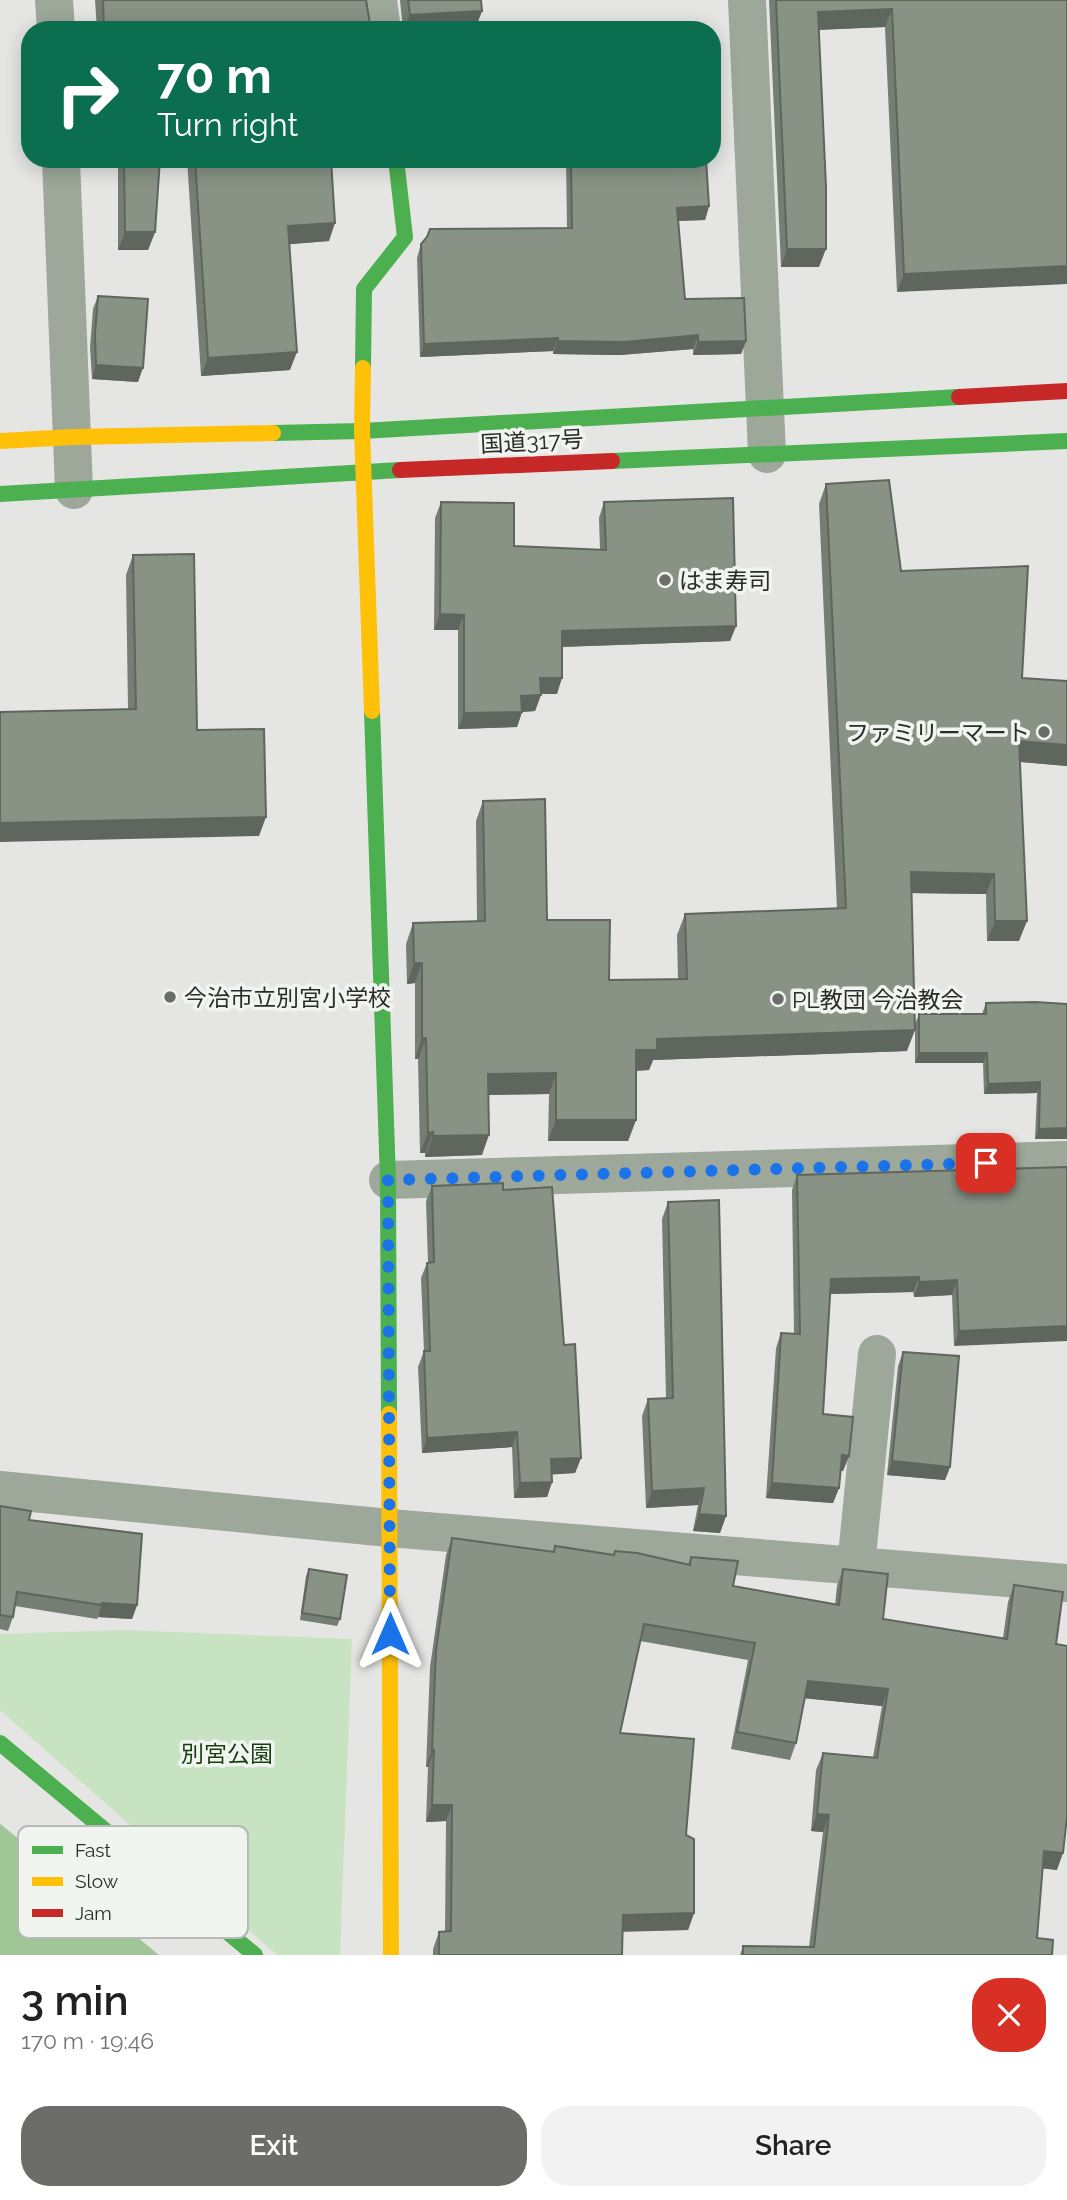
<!DOCTYPE html>
<meta charset="utf-8">
<style>
:root{--surface:#fff;--page:#f2f2f2;--text:#222;--muted:#767676;--accent:#6c6d6b}
body{margin:0;font-family:Raleway,"Noto Sans JP",sans-serif;background:var(--page);color:var(--text);height:100vh;display:flex;flex-direction:column;font-size:26px;white-space:nowrap}
*{box-sizing:border-box;margin:0}
p{font-size:23px;color:var(--muted)}
.icon{flex:none;width:38px;height:38px;fill:none;stroke:currentColor;stroke-width:2;stroke-linecap:round;stroke-linejoin:round}
.map{position:relative;height:1955px;overflow:hidden}
.drawer{display:flex;flex-direction:column;background:var(--surface);flex:1}
.drawer>*{flex:none}
.guide{position:absolute;left:21px;top:21px;width:700px;height:147px;border-radius:28px;box-shadow:0 4px 18px #0003;background:#0b6e4f;color:#fff;overflow:hidden}
.pin{position:absolute;display:grid;place-items:center;width:60px;height:60px;color:#fff;margin:-30px;border-radius:14px;box-shadow:0 4px 10px #0006}
.me{position:absolute;width:77px;margin:-38px;rotate:0deg;stroke-linejoin:round;filter:drop-shadow(0 0 5px #0008)}
.turn{display:flex;align-items:center;gap:24px;height:147px;padding:0 21px;font-size:32px}
.turn .icon{width:91px;height:91px;stroke-width:2.5}
.turn b{display:block;font-size:49px;line-height:60px}
.round{display:grid;place-items:center;flex:none;width:74px;height:74px;border-radius:28px;background:var(--page)}
.headline{display:flex;align-items:center;justify-content:space-between;height:119px;padding:0 21px}
h1{font-size:42px;font-weight:600;line-height:52px}
.button{display:flex;gap:14px;margin-top:auto;padding:14px 21px}
.button a{flex:1;height:80px;border-radius:28px;background:var(--accent);color:#fff;font-size:28px;font-weight:600;line-height:80px;text-align:center}
.button a+a{background:var(--page);color:var(--text)}
.map>svg:first-child{display:block}
.green{fill:#c8e3c2}
.water{fill:#a0c697}
.lines{fill:none;stroke-linecap:round;stroke-linejoin:round}
.street{stroke:#9da89b;stroke-width:38}
.fast{stroke:#4caf50;stroke-width:16}
.slow{stroke:#ffc107;stroke-width:16}
.jam{stroke:#c62828;stroke-width:16}
.wall{fill:#757e72}
.shaded-wall{fill:#5f665d}
.building{fill:#889285;stroke:#5f665d;stroke-width:2}
.route{stroke:#1a73e8;stroke-width:12;stroke-dasharray:0 21.6}
.poi-dot{fill:#6c6d6b;stroke:#f1f5f0;stroke-width:2.5}
.labels{text-anchor:middle;dominant-baseline:central;stroke-width:7;stroke-linejoin:round;paint-order:stroke}
.street-label{font-size:23px;fill:#2b2c2a;stroke:#f1f5f0}
.poi-label{font-size:23px;fill:#2b2c2a;stroke:#f1f5f0;text-anchor:start}
.park-label{font-size:23px;fill:#173c0f;stroke:#f1f5f0}
.key{fill:#f1f5f0;stroke:#b6b9b5;stroke-width:2}
.key-label{font-size:19px;fill:#2b2c2a}
</style>
<div class="map">
<svg width="1067" height="1955" viewBox="0 0 1067 1955">
<rect width="100%" height="100%" fill="#e5e6e4"/>
<path class="green" d="M 124,1630 L 352,1639 L 340,1955 L 277,1955 L 0,1710 L 0,1634 Z"/>
<path class="water" d="M 0,1824 L 3,1826 L 159,1955 L 0,1955 Z"/>
<g class="lines">
<path class="street" d="M 54,0 L 56,30
M 378,0 L 382,30
M 747,0 L 767,454
M 61,159 L 74,490
M 388,1180 L 1067,1160
M 0,1490 L 389,1528 L 1067,1583
M 856,1566 L 877,1354"/>
<path class="fast" d="M 363,368 L 364,289 L 405,237 L 396,159
M 273,433 L 362,431 L 959,397
M 612,461 L 1067,441
M 0,494 L 400,470
M 372,711 L 388,1180 L 389,1414
M 0,1743 L 255,1955"/>
<path class="slow" d="M 363,368 L 362,431 L 372,711
M 0,441 L 73,437 L 273,433
M 389,1414 L 391,1955"/>
<path class="jam" d="M 959,397 L 1067,391
M 400,470 L 612,461"/>
</g>
<path class="wall" d="M 95,0 L 366,0 L 371,30 L 97,30 Z
M 400,0 L 482,0 L 482,11 L 475,29 L 403,30 Z
M 769,0 L 1067,0 L 897,292 L 885,27 L 819,30 L 819,267 L 781,267 Z
M 118,159 L 160,159 L 155,232 L 148,250 L 118,250 Z
M 187,159 L 331,159 L 329,241 L 289,244 L 290,370 L 201,376 Z
M 566,159 L 706,159 L 709,206 L 705,220 L 678,221 L 685,299 L 746,341 L 741,354 L 693,355 L 693,349 L 620,355 L 553,354 L 553,351 L 420,357 L 417,258 L 421,244 L 567,228 Z
M 98,296 L 138,382 L 92,379 L 90,347 L 93,309 Z
M 826,484 L 901,571 L 1022,678 L 1067,681 L 1067,766 L 1020,762 L 1019,941 L 987,941 L 986,894 L 911,893 L 907,1051 L 653,1060 L 649,1070 L 636,1071 L 636,1120 L 628,1141 L 548,1141 L 549,1094 L 488,1095 L 482,1155 L 425,1157 L 425,1153 L 420,1153 L 418,1059 L 415,1059 L 415,983 L 407,984 L 406,944 L 413,923 L 477,921 L 476,821 L 483,801 L 547,920 L 609,980 L 678,979 L 677,935 L 685,914 L 837,909 L 819,504 Z
M 441,502 L 514,546 L 600,550 L 599,518 L 604,502 L 736,626 L 730,641 L 562,647 L 557,694 L 541,694 L 535,711 L 522,712 L 517,727 L 458,729 L 458,630 L 434,630 L 435,518 Z
M 133,555 L 197,730 L 259,836 L 128,709 L 126,575 Z
M 1035,1002 L 1067,1139 L 1035,1139 L 1037,1093 L 984,1094 L 983,1063 L 915,1063 L 915,1024 L 919,1014 L 982,1014 L 986,1003 Z
M 1067,1167 L 954,1346 L 952,1295 L 914,1297 L 913,1292 L 830,1294 L 823,1414 L 849,1456 L 843,1471 L 840,1471 L 839,1488 L 833,1503 L 766,1498 L 776,1348 L 781,1333 L 794,1333 L 792,1190 L 797,1175 Z
M 432,1186 L 503,1190 L 564,1345 L 581,1458 L 575,1473 L 552,1474 L 552,1482 L 547,1497 L 514,1498 L 512,1447 L 422,1453 L 418,1367 L 424,1351 L 421,1278 L 427,1263 L 428,1263 L 426,1201 Z
M 668,1202 L 726,1516 L 720,1533 L 693,1531 L 698,1505 L 646,1508 L 642,1416 L 648,1399 L 666,1399 L 662,1219 Z
M 903,1352 L 950,1467 L 945,1480 L 887,1475 L 898,1366 Z
M 0,1506 L 29,1520 L 137,1605 L 132,1619 L 98,1617 L 97,1619 L 15,1606 L 13,1617 L 8,1631 L 0,1629 Z
M 452,1538 L 553,1552 L 555,1546 L 688,1565 L 691,1557 L 733,1586 L 835,1605 L 837,1586 L 843,1569 L 883,1619 L 1003,1638 L 1008,1602 L 1014,1585 L 1056,1644 L 1057,1870 L 1043,1868 L 1037,1938 L 1052,1955 L 740,1955 L 743,1946 L 809,1947 L 823,1832 L 811,1831 L 816,1770 L 823,1753 L 873,1757 L 882,1706 L 804,1698 L 796,1743 L 790,1760 L 731,1749 L 748,1660 L 640,1641 L 620,1733 L 686,1835 L 694,1913 L 688,1930 L 623,1931 L 622,1955 L 433,1955 L 433,1949 L 439,1932 L 445,1932 L 446,1821 L 426,1822 L 428,1767 L 426,1767 L 430,1667 L 446,1555 Z
M 309,1569 L 340,1619 L 337,1626 L 300,1620 L 306,1576 Z"/>
<path class="shaded-wall" d="M 892,9 L 885,27 L 812,30 L 818,12 Z
M 482,11 L 475,29 L 404,30 L 410,15 Z
M 709,206 L 705,220 L 672,221 L 677,208 Z
M 335,223 L 329,241 L 281,245 L 288,226 Z
M 125,232 L 155,232 L 148,250 L 118,250 Z
M 787,249 L 826,249 L 819,267 L 781,267 Z
M 1067,266 L 1067,284 L 897,292 L 904,274 Z
M 698,335 L 693,349 L 620,355 L 553,354 L 558,341 Z
M 558,338 L 553,351 L 420,357 L 424,344 Z
M 746,341 L 741,354 L 693,355 L 698,342 Z
M 297,352 L 290,370 L 201,376 L 208,358 Z
M 96,365 L 143,368 L 138,382 L 92,379 Z
M 440,614 L 464,615 L 458,630 L 434,630 Z
M 736,626 L 730,641 L 556,647 L 562,631 Z
M 540,678 L 562,678 L 557,694 L 535,694 Z
M 541,695 L 535,711 L 519,712 L 522,712 L 517,727 L 458,729 L 464,713 L 521,696 Z
M 1019,741 L 1067,745 L 1067,766 L 1011,761 Z
M 266,817 L 259,836 L 0,842 L 0,823 Z
M 911,872 L 994,874 L 986,894 L 903,893 Z
M 995,921 L 1027,921 L 1019,941 L 987,941 Z
M 414,963 L 422,963 L 415,983 L 407,984 Z
M 915,1030 L 907,1051 L 653,1060 L 649,1070 L 629,1071 L 636,1050 L 657,1039 Z
M 422,1038 L 426,1038 L 418,1059 L 415,1059 Z
M 919,1053 L 987,1053 L 983,1063 L 915,1063 Z
M 556,1073 L 549,1094 L 480,1095 L 488,1074 Z
M 1040,1082 L 1037,1093 L 984,1094 L 988,1084 Z
M 556,1120 L 636,1120 L 628,1141 L 548,1141 Z
M 1067,1128 L 1067,1139 L 1035,1139 L 1039,1129 Z
M 433,1132 L 425,1153 L 420,1153 L 428,1133 Z
M 489,1135 L 482,1155 L 425,1157 L 433,1136 Z
M 919,1277 L 913,1292 L 825,1294 L 831,1279 Z
M 957,1280 L 952,1295 L 914,1297 L 919,1282 Z
M 1067,1326 L 1067,1341 L 954,1346 L 959,1331 Z
M 517,1432 L 512,1447 L 422,1453 L 427,1438 Z
M 842,1455 L 849,1456 L 843,1471 L 836,1470 Z
M 581,1458 L 575,1473 L 545,1475 L 551,1459 Z
M 892,1461 L 950,1467 L 945,1480 L 887,1475 Z
M 552,1482 L 547,1497 L 514,1498 L 520,1483 Z
M 772,1483 L 839,1488 L 833,1503 L 766,1498 Z
M 704,1488 L 698,1505 L 646,1508 L 652,1491 Z
M 699,1514 L 726,1516 L 720,1533 L 693,1531 Z
M 102,1603 L 137,1605 L 132,1619 L 98,1617 Z
M 808,1681 L 888,1689 L 882,1706 L 802,1698 Z
M 432,1750 L 434,1750 L 428,1767 L 426,1767 Z
M 432,1805 L 452,1805 L 446,1821 L 426,1822 Z
M 817,1814 L 829,1815 L 823,1832 L 811,1831 Z
M 1044,1851 L 1063,1853 L 1057,1870 L 1038,1868 Z
M 694,1913 L 688,1930 L 617,1932 L 623,1915 Z"/>
<path class="building" d="M 103,0 L 366,0 L 371,30 L 104,30 Z
M 408,0 L 481,0 L 482,11 L 410,15 Z
M 776,0 L 1067,0 L 1067,266 L 904,274 L 892,9 L 818,12 L 826,187 L 826,249 L 787,249 Z
M 124,159 L 160,159 L 155,232 L 125,232 Z
M 195,159 L 331,159 L 335,223 L 288,226 L 297,352 L 208,358 Z
M 571,159 L 706,159 L 709,206 L 677,208 L 685,299 L 744,298 L 746,341 L 698,342 L 698,335 L 624,342 L 558,341 L 558,338 L 424,344 L 421,244 L 427,237 L 430,229 L 572,228 Z
M 98,296 L 148,299 L 143,368 L 96,365 L 95,334 Z
M 889,480 L 901,571 L 1028,566 L 1022,678 L 1067,681 L 1067,745 L 1019,741 L 1027,921 L 995,921 L 994,874 L 911,872 L 915,1030 L 657,1039 L 657,1050 L 636,1050 L 636,1120 L 556,1120 L 556,1073 L 488,1074 L 489,1135 L 433,1136 L 433,1132 L 428,1133 L 426,1038 L 422,1038 L 422,963 L 414,963 L 413,923 L 485,921 L 483,801 L 545,799 L 547,920 L 610,920 L 609,980 L 687,979 L 685,914 L 846,908 L 826,484 Z
M 733,498 L 736,626 L 562,631 L 562,678 L 540,678 L 541,695 L 521,696 L 522,712 L 464,713 L 464,615 L 440,614 L 441,502 L 514,503 L 514,546 L 606,550 L 604,502 Z
M 194,554 L 197,730 L 264,729 L 266,817 L 0,823 L 0,712 L 136,709 L 133,555 Z
M 1035,1002 L 1067,1004 L 1067,1128 L 1039,1129 L 1040,1082 L 988,1084 L 987,1053 L 919,1053 L 919,1014 L 986,1014 L 986,1003 Z
M 1067,1167 L 1067,1326 L 959,1331 L 957,1280 L 919,1282 L 919,1277 L 831,1279 L 823,1414 L 853,1417 L 849,1456 L 842,1455 L 839,1488 L 772,1483 L 781,1333 L 800,1334 L 797,1175 Z
M 503,1183 L 503,1190 L 552,1187 L 564,1345 L 575,1344 L 581,1458 L 551,1459 L 552,1482 L 520,1483 L 517,1432 L 427,1438 L 424,1351 L 430,1351 L 427,1263 L 434,1262 L 432,1186 Z
M 719,1200 L 726,1516 L 699,1514 L 704,1488 L 652,1491 L 648,1399 L 673,1398 L 668,1202 Z
M 903,1352 L 959,1356 L 950,1467 L 892,1461 Z
M 0,1506 L 31,1511 L 29,1520 L 142,1534 L 137,1605 L 102,1603 L 102,1605 L 17,1592 L 13,1617 L 0,1615 Z
M 452,1538 L 554,1552 L 555,1546 L 614,1555 L 615,1551 L 637,1553 L 690,1565 L 691,1557 L 738,1561 L 733,1586 L 839,1605 L 843,1569 L 888,1574 L 883,1619 L 1007,1639 L 1014,1585 L 1063,1592 L 1056,1644 L 1067,1646 L 1067,1817 L 1063,1853 L 1044,1851 L 1037,1938 L 1053,1940 L 1052,1955 L 743,1955 L 743,1946 L 814,1947 L 829,1815 L 817,1814 L 823,1753 L 877,1758 L 888,1689 L 808,1681 L 796,1743 L 737,1732 L 755,1643 L 644,1624 L 620,1733 L 694,1739 L 686,1835 L 694,1839 L 694,1913 L 623,1915 L 622,1955 L 439,1955 L 439,1932 L 451,1931 L 452,1805 L 432,1805 L 434,1750 L 432,1750 L 436,1650 Z
M 309,1569 L 347,1575 L 340,1619 L 302,1613 Z"/>
<g class="lines">
<path class="route" d="M 390,1634 L 388,1180 L 986,1163"/>
</g>
<g class="poi-dot">
<circle cx="665" cy="580" r="7"/>
<circle cx="1044" cy="732" r="7"/>
<circle cx="170" cy="997" r="7"/>
<circle cx="778" cy="999" r="7"/>
</g>
<g class="labels">
<g class="street-label">
<text transform="translate(532 441) rotate(-3)">国道317号</text>
</g>
<g class="poi-label">
<text x="679" y="580">はま寿司</text>
<text x="1030" y="732" text-anchor="end">ファミリーマート</text>
<text x="184" y="997">今治市立別宮小学校</text>
<text x="792" y="999">PL教団 今治教会</text>
</g>
<g class="park-label">
<text x="227" y="1753">別宮公園</text>
</g>
</g>
<rect x="18" y="1826" width="230" height="112" rx="10" class="key"/>
<rect x="32" y="1846" width="31" height="8" fill="#4caf50"/>
<rect x="32" y="1877" width="31" height="9" fill="#ffc107"/>
<rect x="32" y="1909" width="31" height="8" fill="#c62828"/>
<g class="key-label">
<text x="75" y="1857">Fast</text>
<text x="75" y="1888">Slow</text>
<text x="75" y="1920">Jam</text>
</g>
</svg>
<div class="pin" style="left:986px;top:1163px;background:#d93025"><svg class="icon" aria-label="arrive" viewBox="0 0 24 24"><path d="M6 21V4h12l-3 4 3 4H6"/></svg></div>
<svg class="me" style="left:390px;top:1634px" viewBox="-20 -20 40 40"><path d="M0-17L14 15 0 8-14 15z" fill="#1a73e8" stroke="#fff" stroke-width="4"/></svg>
<div class="guide">
<div class="turn"><svg class="icon" aria-label="right" viewBox="0 0 24 24"><path d="M7 20v-9h11M14 6l5 5-5 5"/></svg><div><b>70 m</b>Turn right</div></div>
</div>
</div>
<section class="drawer">
<div class="headline"><div><h1>3 min</h1><p>170 m · 19:46</p></div><a class="round" style="background:#d93025;color:#fff"><svg class="icon" aria-label="close" viewBox="0 0 24 24"><path d="M6 6l12 12M18 6L6 18"/></svg></a></div>
<div class="button"><a>Exit</a><a>Share</a></div>
</section>
